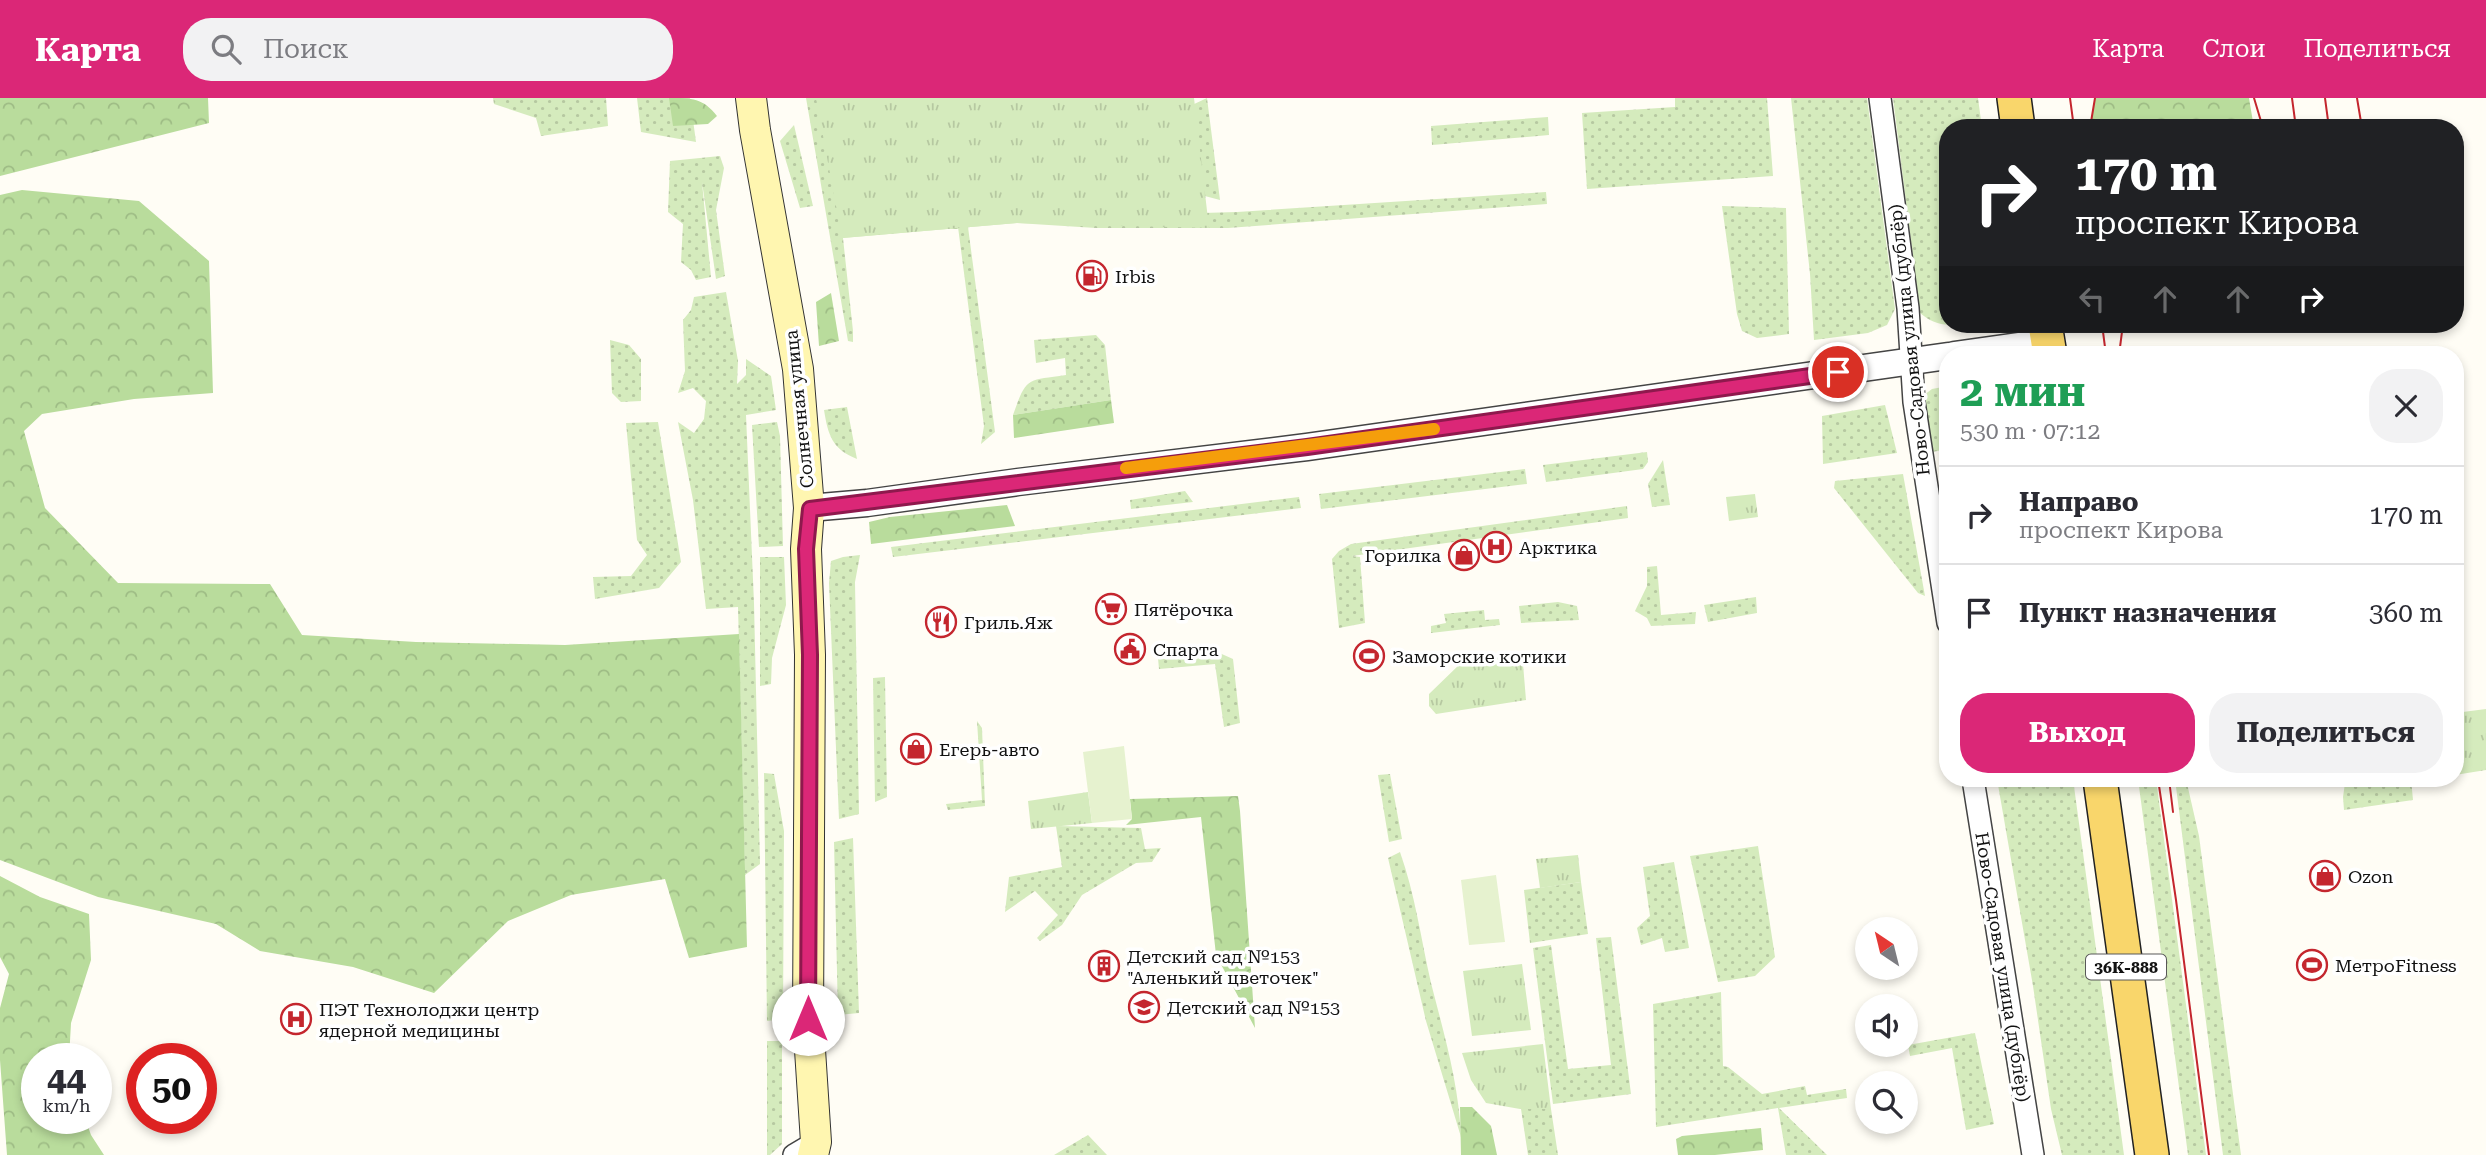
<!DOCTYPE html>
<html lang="ru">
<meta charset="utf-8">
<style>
:root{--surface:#fff;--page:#f2f2f3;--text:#2b2b33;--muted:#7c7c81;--line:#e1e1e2;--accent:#db2777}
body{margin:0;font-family:"Roboto Serif",serif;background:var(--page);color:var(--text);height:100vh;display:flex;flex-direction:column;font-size:26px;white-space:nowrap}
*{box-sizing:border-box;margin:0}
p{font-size:23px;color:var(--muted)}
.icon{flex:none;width:38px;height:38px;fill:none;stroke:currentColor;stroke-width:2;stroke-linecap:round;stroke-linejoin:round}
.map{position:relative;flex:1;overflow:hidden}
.drawer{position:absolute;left:1939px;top:248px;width:525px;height:441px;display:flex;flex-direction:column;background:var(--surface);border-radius:28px;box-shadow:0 4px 10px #0003}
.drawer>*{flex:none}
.guide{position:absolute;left:1939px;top:21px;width:525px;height:214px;border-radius:28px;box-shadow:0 4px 10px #0003;background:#202124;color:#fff;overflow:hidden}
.needle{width:46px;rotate:325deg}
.controls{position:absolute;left:1855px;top:819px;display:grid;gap:14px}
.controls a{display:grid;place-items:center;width:63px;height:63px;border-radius:50%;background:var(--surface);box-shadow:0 4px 10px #0003;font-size:35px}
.speed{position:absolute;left:21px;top:945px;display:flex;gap:14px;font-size:35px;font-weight:700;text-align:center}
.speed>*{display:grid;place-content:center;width:91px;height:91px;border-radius:50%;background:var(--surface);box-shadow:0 4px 10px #0003;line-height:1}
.speed small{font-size:18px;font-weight:400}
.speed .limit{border:10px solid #d22;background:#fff;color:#111}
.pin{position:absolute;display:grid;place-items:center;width:60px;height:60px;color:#fff;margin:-30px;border:4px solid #fff;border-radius:50%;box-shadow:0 2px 7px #0007}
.me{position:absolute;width:77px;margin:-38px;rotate:0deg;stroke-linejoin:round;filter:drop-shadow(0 0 5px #0008)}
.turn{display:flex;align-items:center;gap:24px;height:147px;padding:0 21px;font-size:32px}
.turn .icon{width:91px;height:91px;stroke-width:2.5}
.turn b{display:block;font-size:49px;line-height:60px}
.lanes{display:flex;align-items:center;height:66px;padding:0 21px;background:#0003;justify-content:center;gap:35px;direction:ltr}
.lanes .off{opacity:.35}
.round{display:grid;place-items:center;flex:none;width:74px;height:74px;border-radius:28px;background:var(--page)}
.headline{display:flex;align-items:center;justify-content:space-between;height:119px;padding:0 21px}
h1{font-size:42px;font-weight:700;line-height:52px;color:#1e9e55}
.cta{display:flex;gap:14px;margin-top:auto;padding:14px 21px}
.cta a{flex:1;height:80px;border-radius:28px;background:var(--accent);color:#fff;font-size:28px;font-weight:700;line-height:80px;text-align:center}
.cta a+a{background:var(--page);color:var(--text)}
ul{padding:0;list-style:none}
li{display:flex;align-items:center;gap:21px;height:98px;padding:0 21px;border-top:2px solid var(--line)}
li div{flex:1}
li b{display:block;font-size:26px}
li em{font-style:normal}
header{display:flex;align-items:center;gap:42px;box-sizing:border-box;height:98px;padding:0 35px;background:var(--accent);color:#fff}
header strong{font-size:33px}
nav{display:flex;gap:38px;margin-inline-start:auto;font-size:24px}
.search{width:490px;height:63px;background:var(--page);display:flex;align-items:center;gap:18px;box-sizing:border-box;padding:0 24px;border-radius:28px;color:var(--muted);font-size:26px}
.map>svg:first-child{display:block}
.grass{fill:url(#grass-dots)}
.forest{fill:url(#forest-crowns)}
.park{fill:url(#park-tufts)}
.pitch{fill:#e6f2cf}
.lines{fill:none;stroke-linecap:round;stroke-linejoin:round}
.minor-casing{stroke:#444;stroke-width:24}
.tertiary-casing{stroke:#444;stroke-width:29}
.secondary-casing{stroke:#333;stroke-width:32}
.primary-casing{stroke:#222;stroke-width:36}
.minor{stroke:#fff;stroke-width:21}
.tertiary{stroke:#fff;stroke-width:26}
.secondary{stroke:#fff6b0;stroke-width:30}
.primary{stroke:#f9d66b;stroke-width:33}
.tram{stroke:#c4262e;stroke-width:2}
.route-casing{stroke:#8e194d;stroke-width:18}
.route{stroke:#db2777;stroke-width:12}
.slow{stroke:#f59e0b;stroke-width:12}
.labels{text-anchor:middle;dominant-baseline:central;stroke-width:7;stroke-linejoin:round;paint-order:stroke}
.shield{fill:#fff;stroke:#585858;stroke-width:2}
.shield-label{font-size:16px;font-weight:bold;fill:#111}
.poi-label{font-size:18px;fill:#111;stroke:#fff;text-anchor:start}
.street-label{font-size:18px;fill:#111;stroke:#fff}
</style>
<header>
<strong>Карта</strong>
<div class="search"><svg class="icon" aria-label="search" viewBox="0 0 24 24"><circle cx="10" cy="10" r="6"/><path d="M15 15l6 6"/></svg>Поиск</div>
<nav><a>Карта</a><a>Слои</a><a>Поделиться</a></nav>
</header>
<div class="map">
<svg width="2486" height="1057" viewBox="0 0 2486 1057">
<defs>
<pattern id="grass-dots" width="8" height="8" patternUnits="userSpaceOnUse" patternTransform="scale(1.75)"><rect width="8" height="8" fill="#d5ebbd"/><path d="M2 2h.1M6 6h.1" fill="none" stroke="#b6c8a1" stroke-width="1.8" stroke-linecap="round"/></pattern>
<pattern id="forest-crowns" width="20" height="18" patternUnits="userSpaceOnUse" patternTransform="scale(1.75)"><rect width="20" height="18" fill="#b9dc9c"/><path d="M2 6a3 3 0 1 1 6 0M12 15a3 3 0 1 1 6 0" fill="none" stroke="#9ebc85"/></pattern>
<pattern id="park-tufts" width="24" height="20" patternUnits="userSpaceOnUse" patternTransform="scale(1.75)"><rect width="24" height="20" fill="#d5ebbd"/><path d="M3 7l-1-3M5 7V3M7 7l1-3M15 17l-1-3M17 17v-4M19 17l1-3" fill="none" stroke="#b6c8a1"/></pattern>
</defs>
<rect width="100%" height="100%" fill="#fffdf5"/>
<path class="grass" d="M 493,0 L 606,0 L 608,28 L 541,38 L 536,20 L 494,6 Z
M 637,0 L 690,0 L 696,44 L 641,34 Z
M 806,0 L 931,0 L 1202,115 L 1237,114 L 1546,94 L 1547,106 L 1228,130 L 1096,130 L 1017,125 L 843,140 L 853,233 L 853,244 L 848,243 Z
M 1207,0 L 1220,102 L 1182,92 L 1173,16 Z
M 1675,0 L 1767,0 L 1773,78 L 1587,91 L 1582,15 L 1675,9 Z
M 1791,0 L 1867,0 L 1895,211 L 1887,227 L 1868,235 L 1814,242 L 1810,176 Z
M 1893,0 L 1978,0 L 1982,30 L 1948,30 L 1948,226 L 1957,226 C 1942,228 1932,225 1920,215 Z
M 1548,19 L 1549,37 L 1432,47 L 1431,28 Z
M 794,27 L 813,108 L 800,110 L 780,43 Z
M 720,58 L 724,70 L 716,112 L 725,178 L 716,181 L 702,84 L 711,179 L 696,182 L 691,172 L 681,164 L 683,126 L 668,114 L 670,63 Z
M 1722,108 L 1786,110 L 1789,236 L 1757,240 L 1742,233 L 1737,216 Z
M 958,129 L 968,129 L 995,334 L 981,346 L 984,328 Z
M 726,194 L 738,263 L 737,286 L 746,277 L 746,261 L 771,278 L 776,312 L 746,317 L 754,505 L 760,766 L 745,777 L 738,509 L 706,511 L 693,402 L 678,324 L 694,335 L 704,321 L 706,303 L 693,290 L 678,295 L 685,273 L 683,222 L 691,212 L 694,199 Z
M 1096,237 L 1105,247 L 1111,302 L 1013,317 C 1027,278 1026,283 1066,277 L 1065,260 L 1036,265 L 1034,242 Z
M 610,242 L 629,247 L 641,261 L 641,303 L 621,304 L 612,295 Z
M 1948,288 L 1948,351 L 1927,355 L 1920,300 L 1932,291 Z
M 1885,307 L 1897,355 L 1823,366 L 1822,318 Z
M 847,309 L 857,361 C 832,351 828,337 824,312 Z
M 658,324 L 681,464 L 659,490 L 595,501 L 593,479 L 631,478 L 647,457 L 637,442 L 626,325 Z
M 777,324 L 780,338 L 783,448 L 759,449 L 752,327 Z
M 1647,354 L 1648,364 L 1643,371 L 1546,384 L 1543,367 Z
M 1663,362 L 1670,407 L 1652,409 L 1648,386 Z
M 1525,371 L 1527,386 L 1321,411 L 1319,396 Z
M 1903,376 L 1925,498 L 1918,495 L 1834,390 L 1835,383 Z
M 1185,393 L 1193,404 L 1131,411 L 1130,402 Z
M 1299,399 L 1301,410 L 893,459 L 891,449 Z
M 1627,408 L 1628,420 L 1352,458 L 1360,459 L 1365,525 L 1339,530 L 1332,461 L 1339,453 L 1351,446 Z
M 860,457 L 855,484 L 859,716 L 839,721 L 829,485 L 831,463 L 843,459 Z
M 760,459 L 784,459 L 786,507 L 772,560 L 771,586 L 760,588 Z
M 1657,468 L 1661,517 L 1696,514 L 1695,526 L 1651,528 L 1647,520 L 1635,513 L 1647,488 L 1647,469 Z
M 1756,499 L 1757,515 L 1708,524 L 1704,507 Z
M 1558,504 L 1577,508 L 1579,522 L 1521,525 L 1519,508 Z
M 1484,512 L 1485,522 L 1499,521 L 1500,527 L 1431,535 L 1431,528 L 1446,525 L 1444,516 Z
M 1215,553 L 1233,561 L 1240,625 L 1224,629 L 1215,566 L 1159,571 L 1158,560 Z
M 885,579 L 887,699 L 875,704 L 873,580 Z
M 977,623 L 982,630 L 985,708 L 948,712 L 946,706 L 982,702 Z
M 764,675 L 774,676 L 784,733 L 783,921 L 767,923 Z
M 1390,676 L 1402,741 L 1389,744 L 1378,677 Z
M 1997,681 L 2073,681 L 2124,1057 L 2062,1057 L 2051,1011 L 2033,888 Z
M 2138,681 L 2156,681 L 2206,1057 L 2188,1057 Z
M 2175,681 L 2186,681 L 2199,738 L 2241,1057 L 2223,1057 Z
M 2375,681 L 2411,681 L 2413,702 L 2344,712 L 2343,699 L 2345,685 Z
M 1056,728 L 1141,730 L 1145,751 L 1161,750 L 1152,764 L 1136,765 L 1082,797 L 1062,827 L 1040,843 L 1037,840 L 1058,817 L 1035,793 L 1005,814 L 1009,779 L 1062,769 Z
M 853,740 L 859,915 L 838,917 L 834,744 Z
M 1758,748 L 1775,859 L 1755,878 L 1718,884 L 1690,758 Z
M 1400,754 C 1415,796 1421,841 1431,885 C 1444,936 1459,986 1461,1039 L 1426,923 L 1388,760 Z
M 1674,764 L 1689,850 L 1665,854 L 1662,840 L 1641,847 L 1637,830 L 1650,818 L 1643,769 Z
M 1581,784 L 1588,836 L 1530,845 L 1524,792 Z
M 1611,839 L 1631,996 L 1553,1006 L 1533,850 L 1551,847 L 1568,971 L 1611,967 L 1596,840 Z
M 1721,894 L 1723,968 L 1728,969 L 1762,996 L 1805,988 L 1807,997 L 1846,991 L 1847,1000 L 1779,1010 L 1827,1057 L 1786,1057 L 1778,1010 L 1656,1029 L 1653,906 Z
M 1975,935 L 1994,1026 L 1966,1032 L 1952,950 L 1910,958 L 1908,947 Z
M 767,943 L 782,943 L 782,1046 L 770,1057 L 767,1057 Z
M 1521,1011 L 1551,1011 L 1558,1057 L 1528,1057 Z
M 1088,1037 L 1107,1057 L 1054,1057 Z"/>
<path class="forest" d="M 0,0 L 208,0 L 209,25 L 0,78 Z
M 669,0 C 692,0 703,0 717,18 L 708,26 L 673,28 Z
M 2095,0 L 2249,0 L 2254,30 L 2090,30 Z
M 22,92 L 139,103 L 209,163 L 213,295 L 134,301 L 42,316 L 24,333 L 45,410 L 118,485 L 270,486 L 302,537 L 416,544 L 565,547 L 739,536 L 747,849 L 689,860 L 665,781 L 571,797 L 508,823 L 434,895 L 353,869 L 260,853 L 216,826 L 98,799 L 0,762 L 0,97 Z
M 831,195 L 839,243 L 819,248 L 816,204 Z
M 1111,302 L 1114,325 L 1014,340 L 1013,317 Z
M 1007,407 L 1015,428 L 871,446 L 869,424 L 890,419 Z
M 1238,698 L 1240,713 L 1255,930 L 1216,857 L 1201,719 L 1126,727 L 1132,721 L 1130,701 Z
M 0,778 L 40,799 L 89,816 L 91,862 L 71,925 L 69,961 L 37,961 L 37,1020 L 85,1020 L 91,1037 L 104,1057 L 7,1057 L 0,962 L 0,910 L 9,876 L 0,859 Z
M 1460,1009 L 1472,1009 L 1491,1028 L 1497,1057 L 1461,1057 Z
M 1761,1030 L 1763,1052 L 1715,1057 L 1678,1057 L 1676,1041 L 1682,1038 Z"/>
<path class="park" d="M 816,0 L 1194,0 L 1209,130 L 1017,125 L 842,140 Z
M 1755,396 L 1758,419 L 1729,423 L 1726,399 Z
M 1522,554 L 1526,602 L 1436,616 L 1429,608 L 1429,596 L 1461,565 L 1479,560 Z
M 2486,611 L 2486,672 L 2455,677 L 2455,615 Z
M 1088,694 L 1092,725 L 1031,731 L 1028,703 Z
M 1578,757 L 1581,784 L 1540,790 L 1536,761 Z
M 1522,866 L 1531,932 L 1472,938 L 1463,873 Z
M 1543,946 L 1551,1011 L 1520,1011 L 1486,1005 L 1471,982 L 1462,955 Z"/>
<path class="pitch" d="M 1124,648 L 1132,721 L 1092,725 L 1083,654 Z
M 1496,777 L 1505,844 L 1469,847 L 1461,782 Z"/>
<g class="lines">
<g class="minor-casing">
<path id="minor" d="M 1880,0 L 1908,210 L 1914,304 L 1948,525
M 1973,681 L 2033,1057
M 794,1057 L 816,1044"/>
</g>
<g class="tertiary-casing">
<path id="tertiary" d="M 1954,257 L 2047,244
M 809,410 L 867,405 L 1018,384 L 1307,349 L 1948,258"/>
</g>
<g class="secondary-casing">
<path id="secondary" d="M 751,0 L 755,32 L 798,271 L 809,410 L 806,451 L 810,557 L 808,921 L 816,1044 L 813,1057"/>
</g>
<g class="primary-casing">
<path id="primary" d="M 2014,0 L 2018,30
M 2045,226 L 2050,257
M 2100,681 L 2152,1057"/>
</g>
<use href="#minor" class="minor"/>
<use href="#tertiary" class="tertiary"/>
<use href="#secondary" class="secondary"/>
<use href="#primary" class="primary"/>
<path class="tram" d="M 2070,0 L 2074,30
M 2254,0 L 2263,30
M 2292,0 L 2296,30
M 2325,0 L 2329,30
M 2357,0 L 2362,30
M 2090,30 L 2095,0
M 2102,226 L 2106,257
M 2119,257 L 2123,226
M 2158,681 L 2176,802 L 2209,1057
M 2169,681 L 2173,714"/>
</g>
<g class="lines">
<g class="route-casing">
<path id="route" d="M 808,921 L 810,557 L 806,451 L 810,411 L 1307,349 L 1838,274"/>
</g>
<use href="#route" class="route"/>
<path class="slow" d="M 1126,370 L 1434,331"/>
</g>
<defs>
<g id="fuel-ring" transform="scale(1.575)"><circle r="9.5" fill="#fff" stroke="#c4262e" stroke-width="1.5"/><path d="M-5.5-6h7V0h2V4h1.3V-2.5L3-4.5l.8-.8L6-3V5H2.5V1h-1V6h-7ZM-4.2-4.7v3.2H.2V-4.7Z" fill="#c4262e"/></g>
<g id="hospital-ring" transform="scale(1.575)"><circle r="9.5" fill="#fff" stroke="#c4262e" stroke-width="1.5"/><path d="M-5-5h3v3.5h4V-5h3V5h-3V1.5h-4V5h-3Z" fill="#c4262e"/></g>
<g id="shop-ring" transform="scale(1.575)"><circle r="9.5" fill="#fff" stroke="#c4262e" stroke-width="1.5"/><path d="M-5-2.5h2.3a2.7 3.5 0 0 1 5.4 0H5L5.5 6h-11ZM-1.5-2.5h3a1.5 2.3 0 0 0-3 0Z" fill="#c4262e"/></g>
<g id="supermarket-ring" transform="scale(1.575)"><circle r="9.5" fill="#fff" stroke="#c4262e" stroke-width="1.5"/><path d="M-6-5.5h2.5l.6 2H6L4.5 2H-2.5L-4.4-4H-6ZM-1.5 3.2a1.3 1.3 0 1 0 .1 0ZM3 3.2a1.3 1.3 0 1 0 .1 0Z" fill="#c4262e"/></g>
<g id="restaurant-ring" transform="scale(1.575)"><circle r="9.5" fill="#fff" stroke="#c4262e" stroke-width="1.5"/><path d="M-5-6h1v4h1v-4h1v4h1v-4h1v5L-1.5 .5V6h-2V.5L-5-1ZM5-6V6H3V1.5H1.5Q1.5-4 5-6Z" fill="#c4262e"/></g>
<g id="civic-ring" transform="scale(1.575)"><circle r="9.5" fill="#fff" stroke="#c4262e" stroke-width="1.5"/><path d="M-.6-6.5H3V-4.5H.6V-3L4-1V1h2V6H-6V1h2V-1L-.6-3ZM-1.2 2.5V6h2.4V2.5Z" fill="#c4262e"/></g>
<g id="stadium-ring" transform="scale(1.575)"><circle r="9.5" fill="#fff" stroke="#c4262e" stroke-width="1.5"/><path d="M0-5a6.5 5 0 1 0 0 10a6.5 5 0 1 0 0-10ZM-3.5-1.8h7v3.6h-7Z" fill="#c4262e"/></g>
<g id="building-ring" transform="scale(1.575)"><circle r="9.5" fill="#fff" stroke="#c4262e" stroke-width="1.5"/><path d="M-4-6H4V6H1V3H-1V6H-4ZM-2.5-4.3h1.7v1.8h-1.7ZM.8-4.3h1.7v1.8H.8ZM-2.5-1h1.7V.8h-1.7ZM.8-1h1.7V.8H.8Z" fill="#c4262e"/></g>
<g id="school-ring" transform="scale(1.575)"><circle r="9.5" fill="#fff" stroke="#c4262e" stroke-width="1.5"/><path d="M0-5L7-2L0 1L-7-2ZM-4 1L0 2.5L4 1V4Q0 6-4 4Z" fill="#c4262e"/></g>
</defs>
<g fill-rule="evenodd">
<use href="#fuel-ring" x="1092" y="178"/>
<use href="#hospital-ring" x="1496" y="449"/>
<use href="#shop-ring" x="1464" y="457"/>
<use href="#supermarket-ring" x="1111" y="511"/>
<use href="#restaurant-ring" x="941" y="524"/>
<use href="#civic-ring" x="1130" y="551"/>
<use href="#stadium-ring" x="1369" y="558"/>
<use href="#shop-ring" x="916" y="651"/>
<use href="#shop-ring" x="2325" y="778"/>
<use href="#stadium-ring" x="2312" y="867"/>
<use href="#building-ring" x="1104" y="868"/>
<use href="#school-ring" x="1144" y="909"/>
<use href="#hospital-ring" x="296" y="921"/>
</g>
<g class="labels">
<rect class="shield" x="2086" y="856.5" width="80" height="25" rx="5"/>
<g class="shield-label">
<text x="2126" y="869">36К-888</text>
</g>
<g class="poi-label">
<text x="1115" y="178">Irbis</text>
<text x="1519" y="449">Арктика</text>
<text x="1441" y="457" text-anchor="end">Горилка</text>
<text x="1134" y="511">Пятёрочка</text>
<text x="964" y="524">Гриль.Яж</text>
<text x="1153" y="551">Спарта</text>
<text x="1392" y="558">Заморские котики</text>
<text x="939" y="651">Егерь-авто</text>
<text x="2348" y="778">Ozon</text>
<text x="1127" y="858">Детский сад №153<tspan x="1127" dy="21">"Аленький цветочек"</tspan></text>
<text x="2335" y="867">МетроFitness</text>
<text x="1167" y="909">Детский сад №153</text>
<text x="319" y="911">ПЭТ Технолоджи центр<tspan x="319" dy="21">ядерной медицины</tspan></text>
</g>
<g class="street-label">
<text transform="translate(1909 242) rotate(-96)">Ново-Садовая улица (дублёр)</text>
<text transform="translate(799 311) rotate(-96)">Солнечная улица</text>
<text transform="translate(2003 869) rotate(81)">Ново-Садовая улица (дублёр)</text>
</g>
</g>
</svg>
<div class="controls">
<a><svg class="needle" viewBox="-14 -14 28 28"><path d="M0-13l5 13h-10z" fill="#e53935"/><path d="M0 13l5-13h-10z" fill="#7c7c81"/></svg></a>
<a><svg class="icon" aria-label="sound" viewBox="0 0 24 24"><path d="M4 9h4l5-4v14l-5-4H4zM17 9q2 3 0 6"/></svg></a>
<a><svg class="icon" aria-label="search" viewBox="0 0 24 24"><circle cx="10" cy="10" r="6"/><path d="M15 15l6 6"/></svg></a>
</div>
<div class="speed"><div>44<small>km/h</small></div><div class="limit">50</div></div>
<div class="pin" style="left:1838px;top:274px;background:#d93025"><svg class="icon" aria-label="arrive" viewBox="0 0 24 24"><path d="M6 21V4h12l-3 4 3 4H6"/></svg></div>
<svg class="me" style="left:808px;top:921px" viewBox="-20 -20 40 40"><circle r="19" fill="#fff"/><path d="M0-13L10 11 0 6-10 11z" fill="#db2777"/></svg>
<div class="guide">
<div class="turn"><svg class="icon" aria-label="right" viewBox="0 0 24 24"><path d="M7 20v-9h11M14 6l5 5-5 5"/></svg><div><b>170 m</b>проспект Кирова</div></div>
<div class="lanes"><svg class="icon off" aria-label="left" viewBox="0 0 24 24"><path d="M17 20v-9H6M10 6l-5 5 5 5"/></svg><svg class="icon off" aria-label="ahead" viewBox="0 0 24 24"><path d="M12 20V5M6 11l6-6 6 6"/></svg><svg class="icon off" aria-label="ahead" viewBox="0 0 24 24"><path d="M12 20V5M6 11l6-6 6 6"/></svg><svg class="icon" aria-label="right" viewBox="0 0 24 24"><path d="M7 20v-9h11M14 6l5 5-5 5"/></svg></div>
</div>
<section class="drawer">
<div class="headline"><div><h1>2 мин</h1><p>530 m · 07:12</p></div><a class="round"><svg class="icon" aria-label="close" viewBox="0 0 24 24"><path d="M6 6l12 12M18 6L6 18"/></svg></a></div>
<ul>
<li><svg class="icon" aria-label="right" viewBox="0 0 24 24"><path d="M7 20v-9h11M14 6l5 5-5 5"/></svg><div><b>Направо</b><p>проспект Кирова</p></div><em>170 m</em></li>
<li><svg class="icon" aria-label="arrive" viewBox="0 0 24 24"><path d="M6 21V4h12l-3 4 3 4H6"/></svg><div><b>Пункт назначения</b></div><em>360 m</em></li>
</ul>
<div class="cta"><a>Выход</a><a>Поделиться</a></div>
</section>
</div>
